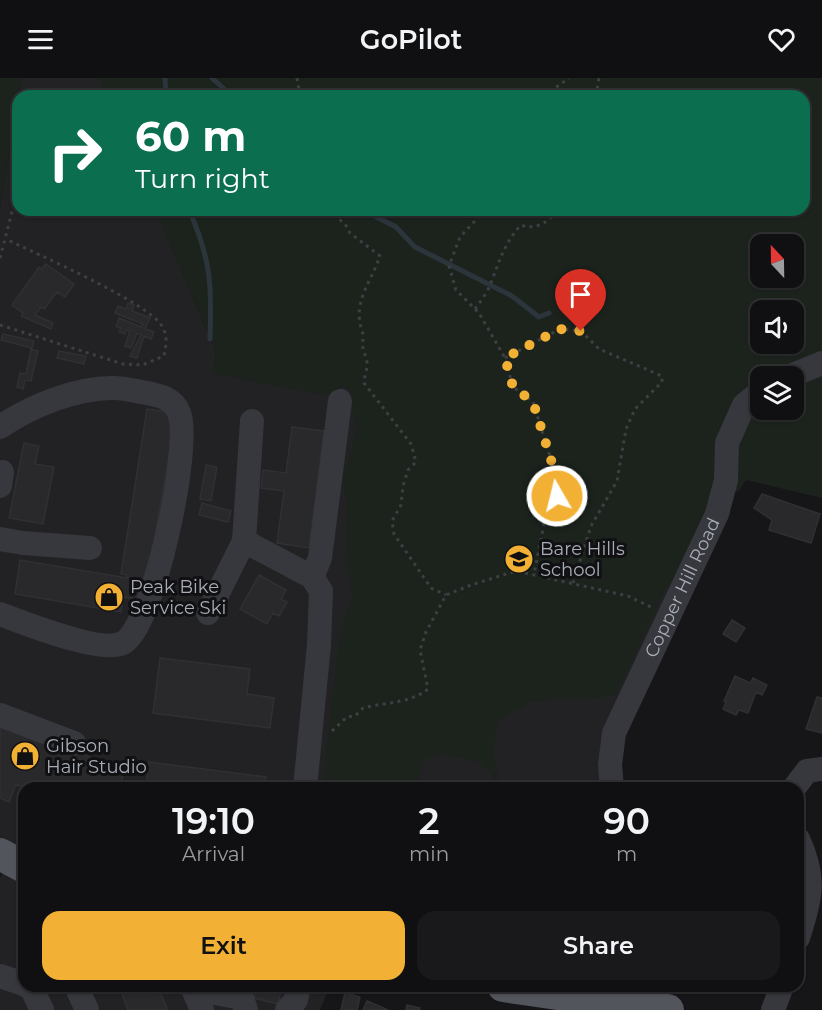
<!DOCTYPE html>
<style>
:root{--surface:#101012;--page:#19191b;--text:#f1f3f6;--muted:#9c9d9f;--line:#303032;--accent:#f2b134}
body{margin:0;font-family:Montserrat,sans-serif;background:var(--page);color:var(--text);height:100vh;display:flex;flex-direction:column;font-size:22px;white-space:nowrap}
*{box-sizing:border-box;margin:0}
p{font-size:20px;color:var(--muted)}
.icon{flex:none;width:33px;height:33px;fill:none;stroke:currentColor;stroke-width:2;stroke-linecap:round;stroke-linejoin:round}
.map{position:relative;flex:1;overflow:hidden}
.side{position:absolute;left:18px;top:704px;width:786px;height:210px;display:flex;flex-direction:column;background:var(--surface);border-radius:18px;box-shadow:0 2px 4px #0004,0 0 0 2px var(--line)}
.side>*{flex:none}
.guide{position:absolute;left:12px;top:12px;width:798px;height:126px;border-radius:18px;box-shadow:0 2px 4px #0004,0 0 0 2px var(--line);background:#0b6e4f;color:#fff;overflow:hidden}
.needle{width:39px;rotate:338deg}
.buttons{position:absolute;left:750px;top:156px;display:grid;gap:12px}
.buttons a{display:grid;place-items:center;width:54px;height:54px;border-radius:12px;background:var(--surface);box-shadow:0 2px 4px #0004,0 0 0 2px var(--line);font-size:30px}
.pin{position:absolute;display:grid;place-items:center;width:51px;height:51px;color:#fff;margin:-62px -26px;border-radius:50% 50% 50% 0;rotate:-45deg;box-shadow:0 0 6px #0007}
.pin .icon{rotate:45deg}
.me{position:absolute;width:66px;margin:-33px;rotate:352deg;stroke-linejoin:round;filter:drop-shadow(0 0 4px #0008)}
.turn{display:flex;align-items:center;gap:21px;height:126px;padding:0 24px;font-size:27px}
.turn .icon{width:78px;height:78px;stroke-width:2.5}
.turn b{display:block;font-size:42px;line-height:51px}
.eta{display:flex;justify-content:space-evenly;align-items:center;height:102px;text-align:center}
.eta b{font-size:36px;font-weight:600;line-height:42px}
.cta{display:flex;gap:12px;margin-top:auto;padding:12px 24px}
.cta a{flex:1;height:69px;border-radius:18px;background:var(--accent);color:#111;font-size:24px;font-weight:600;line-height:69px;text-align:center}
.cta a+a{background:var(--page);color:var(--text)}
header{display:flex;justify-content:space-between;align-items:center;height:78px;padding:0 24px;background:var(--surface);font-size:27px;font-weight:600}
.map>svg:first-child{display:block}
.built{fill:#222225}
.green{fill:#1c231d;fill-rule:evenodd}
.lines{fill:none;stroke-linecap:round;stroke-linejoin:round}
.stream{stroke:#2c353c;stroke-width:5}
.building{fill:#29292c;stroke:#303034;stroke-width:1.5}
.path{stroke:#3d3f44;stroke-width:3;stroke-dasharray:3 4.5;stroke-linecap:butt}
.minor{stroke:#37383d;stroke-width:24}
.major{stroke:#53555c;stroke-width:32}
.route{stroke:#f2b134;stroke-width:10;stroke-dasharray:0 18}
.labels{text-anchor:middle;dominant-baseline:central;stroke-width:6;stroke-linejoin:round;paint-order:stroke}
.poi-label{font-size:18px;fill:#a8adb8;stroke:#111113;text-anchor:start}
.street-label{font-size:18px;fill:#a8adb8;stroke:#111113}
</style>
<header><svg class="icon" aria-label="menu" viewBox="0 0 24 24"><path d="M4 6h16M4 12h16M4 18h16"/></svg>GoPilot<svg class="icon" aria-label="heart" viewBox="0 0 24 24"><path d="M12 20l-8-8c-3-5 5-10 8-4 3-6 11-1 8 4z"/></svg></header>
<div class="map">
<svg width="822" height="932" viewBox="0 0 822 932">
<rect width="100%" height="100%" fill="#161618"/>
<path class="built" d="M 22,0 L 100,0 L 108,18 L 19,18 Z
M 18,22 L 18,132 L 156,132 L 216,274 L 213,295 L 337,319 L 340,308 L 730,412 L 615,670 L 616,709 L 24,710 L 24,908 L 330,908 L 320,932 L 0,932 L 0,800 L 8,783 L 0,777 L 0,130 Z"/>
<path class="green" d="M 0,0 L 22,0 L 0,130 Z
M 100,0 L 822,0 L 822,420 L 746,402 L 738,414 L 713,408 C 704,445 694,485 665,511 L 617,616 L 594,621 L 560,621 L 531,624 L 499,642 L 493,672 L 499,707 C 494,701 490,693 483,688 C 469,678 434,672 420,685 L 420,709 L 322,709 L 340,552 L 352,520 L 346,465 L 347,425 L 342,400 L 351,375 L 356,350 L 349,310 L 340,308 L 337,320 L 213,295 L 216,274 L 156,132 L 804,132 L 804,18 L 108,18 ZM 760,166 L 794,166 L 794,200 L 760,200 ZM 760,232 L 794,232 L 794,266 L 760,266 ZM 760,298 L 794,298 L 794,332 L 760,332 Z"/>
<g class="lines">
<path class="stream" d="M 165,0 L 166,18
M 212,0 L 232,18
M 189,132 C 211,181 212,208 210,261
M 363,132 L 396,149 L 415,169 L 512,218 L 539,239 L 549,235"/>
</g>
<path class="building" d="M 46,186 L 74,206 L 65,219 L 57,214 L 44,231 L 41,229 L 35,237 L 53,245 L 51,251 L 21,238 L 23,235 L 12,227 L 39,189 L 42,191 Z
M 128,225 L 134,227 L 132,233 L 150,240 L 145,251 L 154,254 L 151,261 L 144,258 L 137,280 L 130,278 L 141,257 L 137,255 L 131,270 L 125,268 L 130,253 L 127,252 L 125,256 L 119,254 L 121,250 L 116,248 L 119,240 L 141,249 L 143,246 L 115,235 L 118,228 L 126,231 Z
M 3,256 L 34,263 L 32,270 L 1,262 Z
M 31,271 L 38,273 L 31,303 L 25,302 L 23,311 L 17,309 L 20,295 L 26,296 Z
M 59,273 L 86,278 L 84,286 L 57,280 Z
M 147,331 L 176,335 L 144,523 L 123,519 L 121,534 L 15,516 L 20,482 L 127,500 L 127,497 L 121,496 Z
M 292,349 L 324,353 L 309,470 L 277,465 L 284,413 L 261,410 L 263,392 L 286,395 Z
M 24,365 L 39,368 L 35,386 L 54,389 L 43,446 L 9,440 Z
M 206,387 L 217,389 L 211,423 L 200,421 Z
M 762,416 L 820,436 L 811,465 L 769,452 L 772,442 L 754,430 Z
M 202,425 L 231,433 L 228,444 L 199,437 Z
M 259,497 L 286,512 L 281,521 L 287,524 L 279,538 L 273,535 L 267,546 L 240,531 Z
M 732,542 L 745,550 L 736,564 L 723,556 Z
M 160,580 L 250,591 L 247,616 L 274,620 L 270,650 L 153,635 Z
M 735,598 L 750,605 L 753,600 L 767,607 L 762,617 L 756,614 L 748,635 L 739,632 L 736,637 L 723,631 L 726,624 L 724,623 Z
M 817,619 L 822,620 L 822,655 L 806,651 Z
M 0,644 L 125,693 L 118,710 L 26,710 L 16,706 L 9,724 L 0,720 Z
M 149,684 L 266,699 L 264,710 L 146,710 Z
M 556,703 L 561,710 L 547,710 Z
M 119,908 L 157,908 L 168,932 L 128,932 Z
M 257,908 L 282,908 L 278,926 L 254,920 Z
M 345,915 L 360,919 L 357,932 L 341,932 Z
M 367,923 L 388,932 L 363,932 Z
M 407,927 L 420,930 L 419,932 L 406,932 Z"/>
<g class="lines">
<path class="path" d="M 297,0 L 300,18
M 544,18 L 569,0
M 596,18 L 599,0
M 328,132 L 345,146 L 350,155 L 380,178 C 370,207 350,226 364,258 C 360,269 365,274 367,284 C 368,290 364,299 364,305 L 411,366 L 416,384 L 408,392 L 403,408 L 401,427 L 392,443 L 394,456 L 431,510 L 446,517
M 485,132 L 460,159 L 449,188 L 456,212 L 479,235 L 505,280 L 513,309 L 533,324 L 552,385 L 557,418 L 545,441 L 534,496
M 0,180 L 18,111
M 475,231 C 480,224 487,215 490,207 C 499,185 504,165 521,147 C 538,153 547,143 560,132
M 0,247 L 123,286 L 142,287 L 164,278 C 166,267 168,258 162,248 C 146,223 36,176 6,161
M 505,280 L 560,251 L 581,253 L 599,271 L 662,298 L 662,304 L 635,331 L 626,351 L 617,403 L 591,448 L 573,505
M 332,653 L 347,639 L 355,638 L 363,630 C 385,624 409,626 428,611 L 420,572 L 426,554 L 446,517 L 471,507 L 516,493 L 628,518 L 651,529"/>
<g class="minor">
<path d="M 790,298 L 822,285"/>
<path d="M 0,349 C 31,328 77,309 115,310 C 124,310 134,313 142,314 C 158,317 173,319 179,335 C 192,366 154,549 123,565 C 101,576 24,545 0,536"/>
<path d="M 0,408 L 2,394"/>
<path d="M 0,461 L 23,465 L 90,470"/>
<path d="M 244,463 L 312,499 L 321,513 L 319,567 L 305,710"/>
<path d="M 312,499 L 320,480 L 340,323"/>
<path d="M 208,535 L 244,463 L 252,343"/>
<path d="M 0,637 L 74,665"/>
<path id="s1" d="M 612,710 L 610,687 L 614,655 L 717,436 L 726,402 L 727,365 L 744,327 L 760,314"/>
<path d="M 794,710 L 807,693 L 822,691"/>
<path d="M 798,761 C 816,799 811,821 798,860"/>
<path d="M 0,898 L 24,906"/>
<path d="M 27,908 L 31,909 L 42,932"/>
<path d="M 76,908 L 87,932"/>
<path d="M 202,932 L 193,911 L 242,920 L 246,932"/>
<path d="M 287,932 L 296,922 L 299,908"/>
<path d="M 773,932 L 782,908"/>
</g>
<path class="major" d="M 0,776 L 24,789
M 503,908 L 668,932"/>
</g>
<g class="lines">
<path class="route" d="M 557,418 L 552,385 L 533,324 L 513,309 L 505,280 L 560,251 L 581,253"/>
</g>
<defs>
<g id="school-disc" transform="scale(1.5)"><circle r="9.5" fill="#f2b134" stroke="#111113"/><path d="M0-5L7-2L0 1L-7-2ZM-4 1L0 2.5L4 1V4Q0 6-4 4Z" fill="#111"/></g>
<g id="shop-disc" transform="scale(1.5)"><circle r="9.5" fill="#f2b134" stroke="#111113"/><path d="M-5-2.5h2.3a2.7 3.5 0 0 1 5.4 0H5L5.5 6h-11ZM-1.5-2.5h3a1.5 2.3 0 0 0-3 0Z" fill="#111"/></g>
</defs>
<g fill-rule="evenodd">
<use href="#school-disc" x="519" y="481"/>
<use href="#shop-disc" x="109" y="519"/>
<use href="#shop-disc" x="25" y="678"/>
</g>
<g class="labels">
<g class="poi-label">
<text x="540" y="471">Bare Hills<tspan x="540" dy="21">School</tspan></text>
<text x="130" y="509">Peak Bike<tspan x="130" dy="21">Service Ski</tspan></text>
<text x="46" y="668">Gibson<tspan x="46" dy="21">Hair Studio</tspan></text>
</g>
<g class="street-label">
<text stroke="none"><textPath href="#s1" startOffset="216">Copper Hill Road</textPath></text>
</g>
</g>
</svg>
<div class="buttons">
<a><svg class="needle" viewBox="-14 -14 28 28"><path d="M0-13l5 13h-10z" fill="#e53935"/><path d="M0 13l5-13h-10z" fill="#9c9d9f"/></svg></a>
<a><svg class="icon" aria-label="sound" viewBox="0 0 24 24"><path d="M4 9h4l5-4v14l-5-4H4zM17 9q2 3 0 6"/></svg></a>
<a><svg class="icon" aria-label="layers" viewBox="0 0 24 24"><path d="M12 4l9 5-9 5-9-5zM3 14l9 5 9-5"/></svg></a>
</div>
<div class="pin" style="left:581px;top:253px;background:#d93025"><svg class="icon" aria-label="arrive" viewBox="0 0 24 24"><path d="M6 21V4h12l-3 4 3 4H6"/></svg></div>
<svg class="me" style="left:557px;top:418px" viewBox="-20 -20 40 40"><circle r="17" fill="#f2b134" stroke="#fff" stroke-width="3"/><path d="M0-11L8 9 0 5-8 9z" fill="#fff"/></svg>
<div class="guide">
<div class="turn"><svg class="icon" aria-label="right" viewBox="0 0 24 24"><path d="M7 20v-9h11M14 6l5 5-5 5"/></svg><div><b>60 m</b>Turn right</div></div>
</div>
<section class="side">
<div class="eta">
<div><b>19:10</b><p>Arrival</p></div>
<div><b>2</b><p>min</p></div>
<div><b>90</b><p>m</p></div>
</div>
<div class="cta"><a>Exit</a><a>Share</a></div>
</section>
</div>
